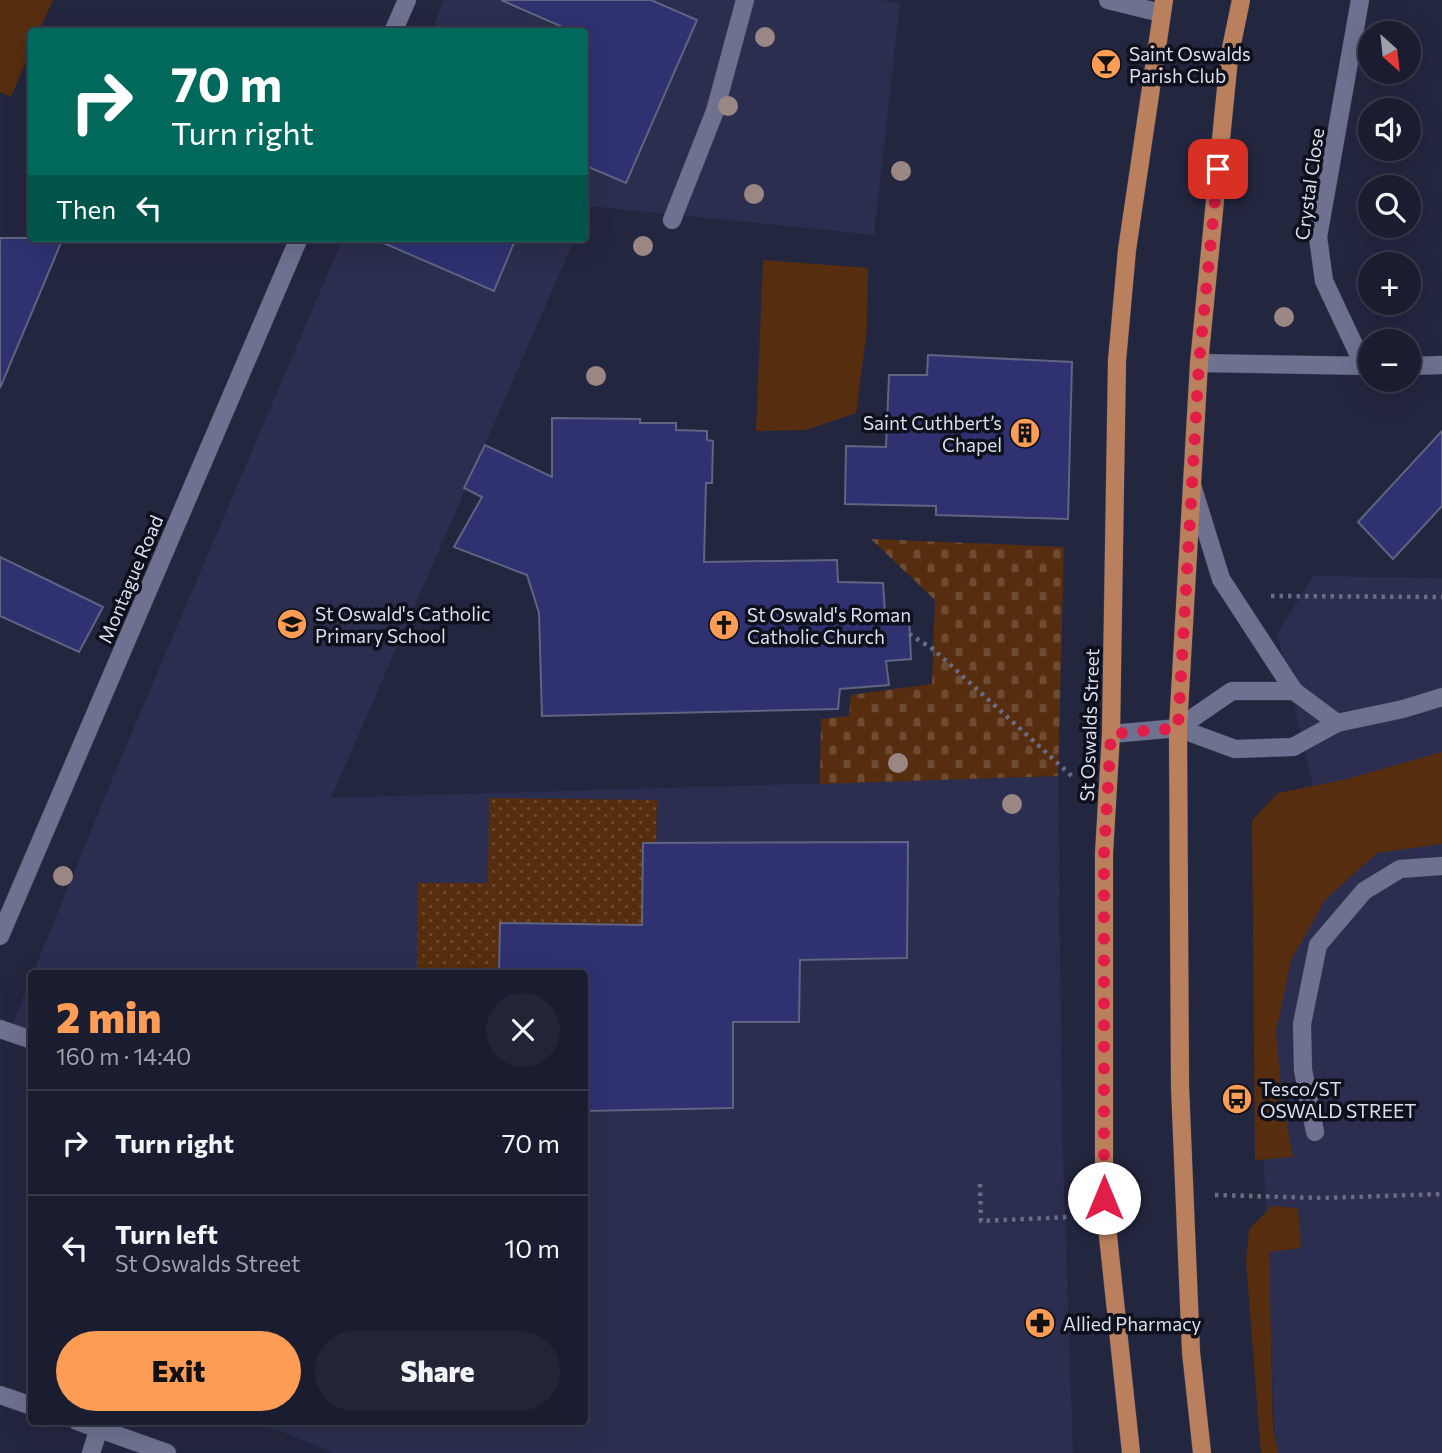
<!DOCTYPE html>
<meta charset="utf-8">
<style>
:root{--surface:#1a1c2f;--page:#232537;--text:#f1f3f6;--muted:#9fa1aa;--line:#383a4b;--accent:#fd9d55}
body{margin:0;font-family:Commissioner,sans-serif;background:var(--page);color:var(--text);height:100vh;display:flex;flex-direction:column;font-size:26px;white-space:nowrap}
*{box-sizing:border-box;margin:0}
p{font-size:23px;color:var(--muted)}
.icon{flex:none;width:38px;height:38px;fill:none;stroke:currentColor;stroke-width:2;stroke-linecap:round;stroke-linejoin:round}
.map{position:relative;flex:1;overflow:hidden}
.sheet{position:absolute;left:28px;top:970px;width:560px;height:455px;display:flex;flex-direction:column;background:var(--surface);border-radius:7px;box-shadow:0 7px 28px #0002,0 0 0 2px var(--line)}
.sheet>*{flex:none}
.top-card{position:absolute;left:28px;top:28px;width:560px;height:214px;border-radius:7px;box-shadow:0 7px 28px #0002,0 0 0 2px var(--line);background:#00695c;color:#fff;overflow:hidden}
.needle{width:46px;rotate:153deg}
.fabs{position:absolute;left:1358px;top:21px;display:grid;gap:14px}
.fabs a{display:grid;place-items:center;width:63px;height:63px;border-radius:50%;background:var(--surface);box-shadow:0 7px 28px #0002,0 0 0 2px var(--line);font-size:35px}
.pin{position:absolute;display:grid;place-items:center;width:60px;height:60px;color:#fff;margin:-30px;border-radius:14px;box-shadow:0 4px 10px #0006}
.me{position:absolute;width:77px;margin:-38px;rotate:0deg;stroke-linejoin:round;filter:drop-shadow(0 0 5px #0008)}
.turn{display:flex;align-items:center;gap:24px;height:147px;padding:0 28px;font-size:32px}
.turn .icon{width:91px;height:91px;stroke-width:2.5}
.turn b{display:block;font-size:49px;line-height:60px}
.then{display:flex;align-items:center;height:66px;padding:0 28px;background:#0003;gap:14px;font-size:26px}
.round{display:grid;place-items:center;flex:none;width:74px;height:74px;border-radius:37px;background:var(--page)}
.head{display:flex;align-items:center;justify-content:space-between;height:119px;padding:0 28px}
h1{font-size:42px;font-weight:800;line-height:52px;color:var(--accent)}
.action{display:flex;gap:14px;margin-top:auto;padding:14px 28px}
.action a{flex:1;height:80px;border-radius:42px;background:var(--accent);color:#111;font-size:28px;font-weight:800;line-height:80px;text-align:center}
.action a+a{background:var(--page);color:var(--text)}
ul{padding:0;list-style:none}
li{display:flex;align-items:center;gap:21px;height:105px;padding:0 28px;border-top:2px solid var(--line)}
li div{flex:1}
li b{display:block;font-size:26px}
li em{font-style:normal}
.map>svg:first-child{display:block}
.built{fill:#2b2e4e}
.grass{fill:#562e0f}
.cemetery{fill:url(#cemetery-stones)}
.park{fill:url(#park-dots)}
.building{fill:#2f3170;stroke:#5f6481;stroke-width:2}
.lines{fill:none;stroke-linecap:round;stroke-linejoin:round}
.service-casing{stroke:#3e4055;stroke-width:19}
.minor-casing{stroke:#3e4055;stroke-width:19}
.secondary-casing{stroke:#3e4055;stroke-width:19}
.primary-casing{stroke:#3e4055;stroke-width:19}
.path{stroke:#686b81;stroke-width:4.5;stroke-dasharray:3.5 5;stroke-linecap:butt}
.service{stroke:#6e7290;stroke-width:18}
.minor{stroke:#6e7290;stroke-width:18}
.secondary{stroke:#6e7290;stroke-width:18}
.primary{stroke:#ba805d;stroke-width:18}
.tree{fill:#9a8784}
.route{stroke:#e11d48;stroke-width:12;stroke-dasharray:0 21.6}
.labels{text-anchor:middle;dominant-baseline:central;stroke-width:7;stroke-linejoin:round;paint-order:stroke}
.poi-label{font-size:19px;fill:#dbdeee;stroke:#0e101b;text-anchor:start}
.street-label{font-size:19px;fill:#dbdeee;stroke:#0e101b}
</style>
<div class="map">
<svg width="1442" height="1453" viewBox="0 0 1442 1453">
<defs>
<pattern id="cemetery-stones" width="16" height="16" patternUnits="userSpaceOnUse" patternTransform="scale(1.75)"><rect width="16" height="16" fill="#562e0f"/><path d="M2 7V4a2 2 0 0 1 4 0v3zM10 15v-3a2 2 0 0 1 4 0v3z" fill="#6e4c32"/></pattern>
<pattern id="park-dots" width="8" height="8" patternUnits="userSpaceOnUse" patternTransform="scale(1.75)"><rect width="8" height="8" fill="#562e0f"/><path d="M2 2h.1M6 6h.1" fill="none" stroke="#6e4c32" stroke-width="1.8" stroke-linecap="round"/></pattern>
</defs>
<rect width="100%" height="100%" fill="#23263f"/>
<path class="built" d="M 444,0 L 882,0 L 900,4 L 874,235 L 589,206 L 585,215 L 584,32 L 431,32 Z
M 343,238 L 575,238 L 331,798 L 1058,776 L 1062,1125 L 1073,1453 L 335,1453 L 255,1421 L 584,1421 L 584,973 L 33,973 L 120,760 Z
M 1314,576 L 1442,578 L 1442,1453 L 1277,1453 L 1275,1444 L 1262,1117 L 1314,790 L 1277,633 Z
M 31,977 L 31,1036 L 11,1028 Z"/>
<path class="grass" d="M 0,0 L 53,0 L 39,31 L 32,32 L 31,49 L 11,97 L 0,92 Z
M 763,260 L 868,268 L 867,329 L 856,413 L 806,430 L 756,431 Z
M 1442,752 L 1442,844 L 1377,853 L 1325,900 L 1291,960 L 1276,1032 L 1282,1099 L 1293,1157 L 1255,1160 L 1252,820 L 1278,793 L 1347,779 Z
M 1272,1206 L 1298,1208 L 1301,1248 L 1269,1252 L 1273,1428 L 1278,1453 L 1261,1453 L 1246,1262 L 1249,1229 Z"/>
<path class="cemetery" d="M 871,539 L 1064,547 L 1058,776 L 820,784 L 821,719 L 849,716 L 851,695 L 932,684 L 935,600 Z"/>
<path class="park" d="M 489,798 L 657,800 L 656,843 L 643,844 L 642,925 L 499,973 L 417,973 L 418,883 L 488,883 Z"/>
<path class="building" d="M 501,0 L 651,0 L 697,20 L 626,183 L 584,165 L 584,32 L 574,32 Z
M 0,238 L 63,238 L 0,388 Z
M 372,238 L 516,238 L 494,291 Z
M 928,355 L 1072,362 L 1068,519 L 936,515 L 936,506 L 845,504 L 846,446 L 886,447 L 889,375 L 927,375 Z
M 552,418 L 640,419 L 640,423 L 676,423 L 676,430 L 707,431 L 707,440 L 713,441 L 712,483 L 706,483 L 704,562 L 837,560 L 838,582 L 883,583 L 885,613 L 909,615 L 911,659 L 886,661 L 889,685 L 840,689 L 838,709 L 542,716 L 539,613 L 527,575 L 454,547 L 482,497 L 464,488 L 485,445 L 552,477 Z
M 1442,431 L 1442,506 L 1393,559 L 1358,522 Z
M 0,557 L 103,607 L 79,652 L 0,616 Z
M 908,842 L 907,958 L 800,960 L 799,1022 L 733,1022 L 733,1108 L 586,1111 L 584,973 L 499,973 L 500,923 L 642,925 L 643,843 Z"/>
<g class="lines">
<g class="service-casing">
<path id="service" d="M 672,220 L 715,111 L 745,0
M 1192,485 L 1221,579 L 1294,691
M 1178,728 L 1232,691 L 1294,691 L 1337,723
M 1111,734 L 1178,728 L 1235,749 L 1293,747 L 1337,723 L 1403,709 L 1442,697
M 0,1029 L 32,1040
M 1315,1132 L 1303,1070 L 1302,1024 L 1318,945 L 1364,891 L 1400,869 L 1442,866"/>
</g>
<g class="minor-casing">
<path id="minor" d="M 1108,0 L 1161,13
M 1360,0 L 1318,237 L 1324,281 L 1364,366
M 393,32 L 407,0
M 1199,363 L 1370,366
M 1409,366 L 1442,365
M 0,936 L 299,238
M 91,1453 L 99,1428"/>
</g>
<g class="secondary-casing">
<path id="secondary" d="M 0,1395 L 32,1406
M 77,1421 L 167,1453"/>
</g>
<g class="primary-casing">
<path id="primary" d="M 1131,1453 L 1104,1198 L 1104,854 L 1111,734 L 1117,361 L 1127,250 L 1164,0
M 1202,1453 L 1191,1352 L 1180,1086 L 1178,728 L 1199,363 L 1229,58 L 1241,0"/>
</g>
<path class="path" d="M 1271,596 L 1442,597
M 909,634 L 933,649 L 1075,779
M 980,1184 L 981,1221 L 1069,1217
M 1215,1195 L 1322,1198 L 1442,1194"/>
<use href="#service" class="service"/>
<use href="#minor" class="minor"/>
<use href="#secondary" class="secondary"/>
<use href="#primary" class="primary"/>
</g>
<g class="tree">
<circle cx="765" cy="37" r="10"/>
<circle cx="728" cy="106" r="10"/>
<circle cx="901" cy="171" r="10"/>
<circle cx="754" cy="194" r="10"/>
<circle cx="643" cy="246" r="10"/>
<circle cx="1284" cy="317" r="10"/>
<circle cx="596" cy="376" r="10"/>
<circle cx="898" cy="763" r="10"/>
<circle cx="1012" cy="804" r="10"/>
<circle cx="63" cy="876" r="10"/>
</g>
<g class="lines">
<path class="route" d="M 1104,1198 L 1104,854 L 1111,734 L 1178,728 L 1199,363 L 1218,169"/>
</g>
<defs>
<g id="bar-disc" transform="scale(1.575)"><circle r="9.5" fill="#fd9d55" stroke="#0e101b"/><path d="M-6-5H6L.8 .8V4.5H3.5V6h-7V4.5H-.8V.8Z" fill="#111"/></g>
<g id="building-disc" transform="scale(1.575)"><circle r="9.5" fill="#fd9d55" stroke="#0e101b"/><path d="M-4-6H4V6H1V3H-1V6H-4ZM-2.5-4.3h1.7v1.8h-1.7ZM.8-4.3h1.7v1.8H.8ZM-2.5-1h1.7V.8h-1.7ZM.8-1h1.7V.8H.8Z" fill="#111"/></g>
<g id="school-disc" transform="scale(1.575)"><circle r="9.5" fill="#fd9d55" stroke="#0e101b"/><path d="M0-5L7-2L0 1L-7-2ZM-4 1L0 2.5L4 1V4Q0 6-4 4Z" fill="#111"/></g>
<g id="church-disc" transform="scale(1.575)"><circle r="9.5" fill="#fd9d55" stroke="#0e101b"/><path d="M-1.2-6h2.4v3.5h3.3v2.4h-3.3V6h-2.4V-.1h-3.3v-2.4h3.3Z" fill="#111"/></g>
<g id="bus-disc" transform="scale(1.575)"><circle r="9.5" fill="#fd9d55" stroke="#0e101b"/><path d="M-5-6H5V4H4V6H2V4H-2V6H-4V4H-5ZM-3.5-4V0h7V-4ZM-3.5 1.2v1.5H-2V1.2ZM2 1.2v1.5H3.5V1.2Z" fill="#111"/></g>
<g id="pharmacy-disc" transform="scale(1.575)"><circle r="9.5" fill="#fd9d55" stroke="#0e101b"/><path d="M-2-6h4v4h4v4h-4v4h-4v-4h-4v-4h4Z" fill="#111"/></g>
</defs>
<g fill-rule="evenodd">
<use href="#bar-disc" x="1106" y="64"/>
<use href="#building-disc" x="1025" y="433"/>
<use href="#school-disc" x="292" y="624"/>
<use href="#church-disc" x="724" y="625"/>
<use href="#bus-disc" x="1237" y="1099"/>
<use href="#pharmacy-disc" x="1040" y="1323"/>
</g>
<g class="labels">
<g class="poi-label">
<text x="1129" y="53">Saint Oswalds<tspan x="1129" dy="22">Parish Club</tspan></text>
<text x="1002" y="422" text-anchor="end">Saint Cuthbert’s<tspan x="1002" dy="22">Chapel</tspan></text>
<text x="315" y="613">St Oswald's Catholic<tspan x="315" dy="22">Primary School</tspan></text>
<text x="747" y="614">St Oswald's Roman<tspan x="747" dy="22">Catholic Church</tspan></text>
<text x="1260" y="1088">Tesco/ST<tspan x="1260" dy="22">OSWALD STREET</tspan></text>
<text x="1063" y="1323">Allied Pharmacy</text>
</g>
<g class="street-label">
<text transform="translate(1309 184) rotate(-82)">Crystal Close</text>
<text transform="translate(130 579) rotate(-67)">Montague Road</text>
<text transform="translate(1089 725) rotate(-88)">St Oswalds Street</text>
</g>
</g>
</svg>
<div class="fabs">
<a><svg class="needle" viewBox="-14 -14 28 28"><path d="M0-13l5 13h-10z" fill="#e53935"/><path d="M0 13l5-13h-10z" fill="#9fa1aa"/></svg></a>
<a><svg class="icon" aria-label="sound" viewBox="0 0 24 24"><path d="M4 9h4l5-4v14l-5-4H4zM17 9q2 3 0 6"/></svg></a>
<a><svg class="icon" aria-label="search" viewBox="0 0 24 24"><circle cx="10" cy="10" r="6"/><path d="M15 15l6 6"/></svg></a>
<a>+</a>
<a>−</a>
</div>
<div class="pin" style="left:1218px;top:169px;background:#d93025"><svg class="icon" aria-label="arrive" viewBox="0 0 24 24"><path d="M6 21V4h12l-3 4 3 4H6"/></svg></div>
<svg class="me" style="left:1104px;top:1198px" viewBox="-20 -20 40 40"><circle r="19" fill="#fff"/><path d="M0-13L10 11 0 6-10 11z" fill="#e11d48"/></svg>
<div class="top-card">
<div class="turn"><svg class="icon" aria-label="right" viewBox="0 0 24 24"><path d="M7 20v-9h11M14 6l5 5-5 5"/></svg><div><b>70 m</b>Turn right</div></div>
<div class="then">Then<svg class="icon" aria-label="left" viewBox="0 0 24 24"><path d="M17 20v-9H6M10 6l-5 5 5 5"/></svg></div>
</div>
<section class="sheet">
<div class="head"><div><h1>2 min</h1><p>160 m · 14:40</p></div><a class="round"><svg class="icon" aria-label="close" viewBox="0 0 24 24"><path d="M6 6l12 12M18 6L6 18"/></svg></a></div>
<ul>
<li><svg class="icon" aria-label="right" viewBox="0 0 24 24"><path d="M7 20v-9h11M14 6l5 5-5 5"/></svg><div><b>Turn right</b></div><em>70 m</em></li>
<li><svg class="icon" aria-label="left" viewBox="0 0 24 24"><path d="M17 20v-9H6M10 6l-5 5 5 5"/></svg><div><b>Turn left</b><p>St Oswalds Street</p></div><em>10 m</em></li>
</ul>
<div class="action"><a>Exit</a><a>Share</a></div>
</section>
</div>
